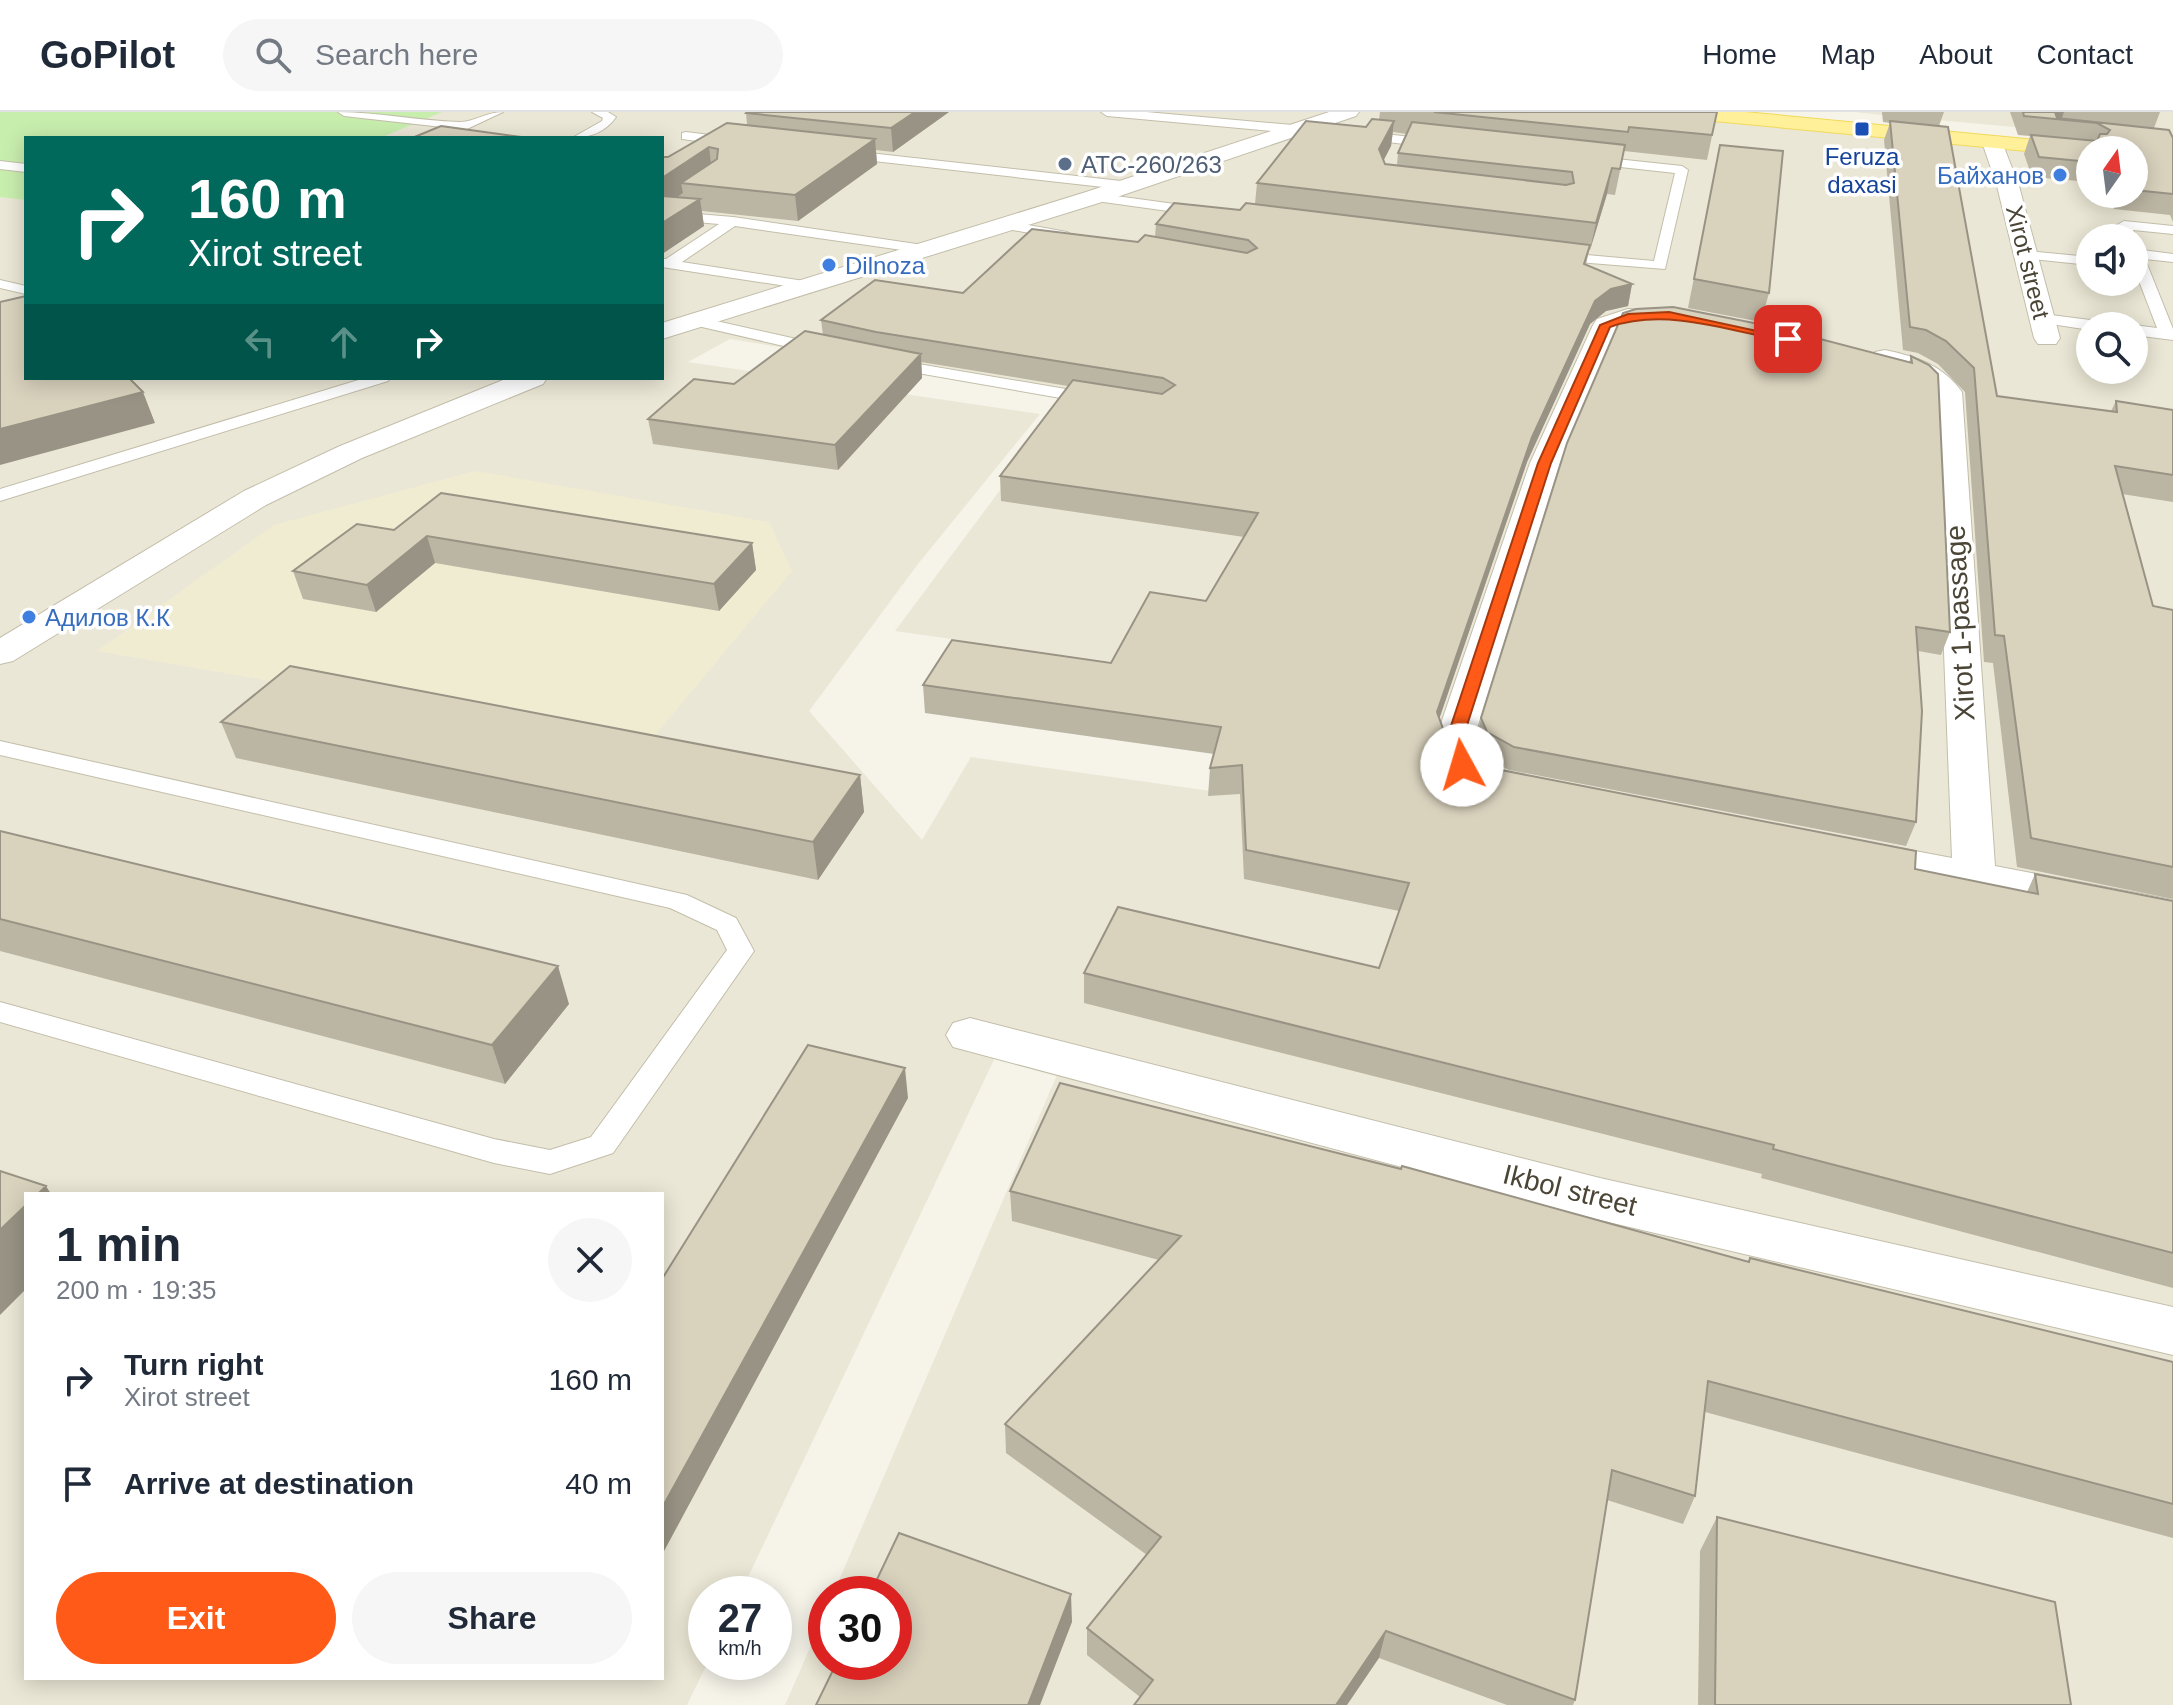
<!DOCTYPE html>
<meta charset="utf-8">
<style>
:root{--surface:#fff;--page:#f6f6f7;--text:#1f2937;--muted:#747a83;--line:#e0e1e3;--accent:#ff5a17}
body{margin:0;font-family:Arial,sans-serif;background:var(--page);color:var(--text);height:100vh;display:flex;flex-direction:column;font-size:30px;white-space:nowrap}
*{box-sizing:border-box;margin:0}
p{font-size:26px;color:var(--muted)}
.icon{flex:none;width:44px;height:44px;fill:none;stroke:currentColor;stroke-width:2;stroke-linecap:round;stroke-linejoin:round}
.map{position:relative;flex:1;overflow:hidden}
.panel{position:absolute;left:24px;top:1080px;width:640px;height:488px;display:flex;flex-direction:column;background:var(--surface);border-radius:0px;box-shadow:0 4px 20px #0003}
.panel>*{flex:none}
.guide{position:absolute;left:24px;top:24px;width:640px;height:244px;border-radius:0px;box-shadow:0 4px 20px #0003;background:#00695c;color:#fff;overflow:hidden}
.needle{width:52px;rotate:14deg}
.fabs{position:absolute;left:2076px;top:24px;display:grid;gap:16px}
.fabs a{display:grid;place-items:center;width:72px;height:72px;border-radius:50%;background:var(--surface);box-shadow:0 4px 20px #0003;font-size:40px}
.speed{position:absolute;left:688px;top:1464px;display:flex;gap:16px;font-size:40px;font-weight:700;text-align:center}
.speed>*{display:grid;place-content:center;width:104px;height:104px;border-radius:50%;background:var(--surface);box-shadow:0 4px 20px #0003;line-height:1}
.speed small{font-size:20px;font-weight:400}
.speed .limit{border:12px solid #d22;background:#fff;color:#111}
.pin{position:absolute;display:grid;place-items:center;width:68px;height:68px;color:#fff;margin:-34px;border-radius:16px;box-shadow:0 4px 12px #0006}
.me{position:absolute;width:88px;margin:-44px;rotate:354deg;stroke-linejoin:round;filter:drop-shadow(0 0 6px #0008)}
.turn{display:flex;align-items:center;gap:28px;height:168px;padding:0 32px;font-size:36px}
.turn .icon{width:104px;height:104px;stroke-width:2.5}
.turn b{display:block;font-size:56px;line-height:68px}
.lanes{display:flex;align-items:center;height:76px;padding:0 32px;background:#0003;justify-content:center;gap:40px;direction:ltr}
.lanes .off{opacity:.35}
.round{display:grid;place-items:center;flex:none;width:84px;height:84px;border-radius:42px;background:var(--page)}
.summary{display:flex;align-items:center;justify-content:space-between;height:136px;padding:0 32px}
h1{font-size:48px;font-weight:600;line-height:60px}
.action{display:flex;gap:16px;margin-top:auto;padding:16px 32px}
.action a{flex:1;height:92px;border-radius:48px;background:var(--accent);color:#fff;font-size:32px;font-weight:600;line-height:92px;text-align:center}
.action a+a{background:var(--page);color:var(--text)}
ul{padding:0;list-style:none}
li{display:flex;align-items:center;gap:24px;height:104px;padding:0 32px}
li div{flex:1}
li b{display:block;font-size:30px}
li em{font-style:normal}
header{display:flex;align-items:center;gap:48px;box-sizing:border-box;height:112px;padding:0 40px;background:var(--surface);border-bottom:2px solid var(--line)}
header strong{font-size:38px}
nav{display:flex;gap:44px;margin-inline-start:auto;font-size:28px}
.search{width:560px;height:72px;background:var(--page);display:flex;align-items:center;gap:20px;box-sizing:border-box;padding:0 28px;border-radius:44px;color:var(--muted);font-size:30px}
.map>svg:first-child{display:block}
.residential{fill:#ebe7d6;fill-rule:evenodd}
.education{fill:#f0ecd1}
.green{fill:#c8eeae}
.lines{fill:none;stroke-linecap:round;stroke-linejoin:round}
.lane-casing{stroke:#c3beaa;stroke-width:2}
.street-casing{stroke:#c3beaa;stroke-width:2}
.primary-casing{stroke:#f1d95c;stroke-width:2}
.lane{fill:#fff;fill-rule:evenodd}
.street{fill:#fff;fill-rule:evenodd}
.primary{fill:#fff099;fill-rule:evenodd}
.wall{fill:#bbb5a3;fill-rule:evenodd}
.shaded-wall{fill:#989384}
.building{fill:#d9d2bd;stroke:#989384;stroke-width:2}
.route{fill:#ff5a17;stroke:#a63a0f;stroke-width:2}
.transit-dot{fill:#1a4fb4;stroke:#fff;stroke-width:3}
.service-dot{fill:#5c6f8a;stroke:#fff;stroke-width:3}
.shop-dot{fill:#3f7fe0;stroke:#fff;stroke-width:3}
.labels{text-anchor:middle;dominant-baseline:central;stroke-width:7;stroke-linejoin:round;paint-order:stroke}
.far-transit-label{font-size:24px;fill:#164399;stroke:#fff}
.far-service-label{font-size:24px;fill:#4e5e75;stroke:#fff;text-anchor:start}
.far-shop-label{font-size:24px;fill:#366cbe;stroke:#fff;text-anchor:start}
.far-street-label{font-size:24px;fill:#4b4536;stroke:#fff}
.street-label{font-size:28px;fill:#4b4536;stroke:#fff}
</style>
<header>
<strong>GoPilot</strong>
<div class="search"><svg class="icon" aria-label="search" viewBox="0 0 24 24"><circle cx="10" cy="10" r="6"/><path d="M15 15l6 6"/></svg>Search here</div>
<nav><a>Home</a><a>Map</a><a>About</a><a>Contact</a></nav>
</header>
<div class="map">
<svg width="2173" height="1593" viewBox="0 0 2173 1593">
<rect width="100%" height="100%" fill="#f6f4e9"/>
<path class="residential" d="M 0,0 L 1682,0 L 2090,38 L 2090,82 L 2134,82 L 2173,46 L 2173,1593 L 785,1593 L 826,1499 L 826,1550 L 894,1550 L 894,1482 L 833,1482 L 1063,949 L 1000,935 L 740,1482 L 706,1482 L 708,1550 L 687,1593 L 0,1593 ZM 26,26 L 662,26 L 662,266 L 26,266 ZM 2090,126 L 2134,126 L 2134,170 L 2090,170 ZM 2090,214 L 2134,214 L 2134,258 L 2090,258 ZM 730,227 L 1071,283 L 895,519 L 1267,572 L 1232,682 L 971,645 L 922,728 L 809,599 L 918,452 L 1040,302 L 688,250 ZM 26,1082 L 662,1082 L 662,1566 L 26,1566 Z
M 1854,0 L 2173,0 L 2173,29 L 1892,4 Z"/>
<path class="education" d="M 475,359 L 769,410 L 792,459 L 646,634 L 97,539 L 274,413 Z"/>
<path class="green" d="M 0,0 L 442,0 L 380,26 L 26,26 L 26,88 L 0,85 Z"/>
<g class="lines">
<g class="lane-casing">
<path id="lane" d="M 338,0 C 379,0 419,9 460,10 C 474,10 486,0 503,0 L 450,25 L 444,21 L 451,16 L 344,4 Z
M 592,0 L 608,0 L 616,5 C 606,20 589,26 572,26 L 602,9 L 603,6 Z
M 1101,0 L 1146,0 L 1315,15 L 1321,19 L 1315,23 L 1107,4 Z
M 1358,19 L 1438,28 L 1444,32 L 1438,36 L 1354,26 L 1352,23 Z
M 686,20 L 735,26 L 741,30 L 735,34 L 682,27 L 682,21 Z
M 842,38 L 1121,69 L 1128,73 L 1121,77 L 838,45 L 838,39 Z
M 1588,44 L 1682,54 L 1688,58 L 1665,157 L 1553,148 L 1546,144 L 1553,140 L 1654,149 L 1675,61 L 1584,51 L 1582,48 Z
M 0,49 L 26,52 L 26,60 L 0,57 Z
M 1094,81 L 1204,96 L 1211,100 L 1204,104 L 1089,88 L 1089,82 Z
M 662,99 L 733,105 L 930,134 L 937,138 L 930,142 L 735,114 L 682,150 L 817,171 L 819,174 L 812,178 L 662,155 L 662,147 L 666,147 L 719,112 L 662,107 Z
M 1007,109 L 1067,120 L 1074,124 L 1067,128 L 1002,116 L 1000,113 Z
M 2124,109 L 2173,114 L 2173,122 L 2133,118 L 2136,126 L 2134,129 L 2134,126 L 2122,126 L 2117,113 Z
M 2134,133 L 2142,138 L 2173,142 L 2173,150 L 2145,147 L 2173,217 L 2173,228 L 2134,223 L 2134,214 L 2131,214 L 2134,213 L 2157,216 L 2134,156 Z
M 2026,139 L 2090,145 L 2090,153 L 2021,146 L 2021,140 Z
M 0,168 L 26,174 L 26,182 L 0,176 Z
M 2043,202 L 2098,209 L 2106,214 L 2090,214 L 2090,218 L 2038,210 L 2038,204 Z
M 694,204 L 823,233 L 831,238 L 823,243 L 689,212 L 689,206 Z
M 889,247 L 1095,282 L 1103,287 L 1095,292 L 883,255 L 881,252 Z
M 365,266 L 390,266 L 388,269 L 0,389 L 0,377 Z
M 0,629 L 687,783 L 736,806 L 754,839 L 613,1041 L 550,1062 L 494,1051 L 0,910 L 0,890 L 494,1027 L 550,1038 L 591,1025 L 727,838 L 717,818 L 670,796 L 0,643 Z"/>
</g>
<g class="street-casing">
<path id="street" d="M 1329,0 L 1359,0 L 1356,4 L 1102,90 L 662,227 L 662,211 L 1086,80 Z
M 1992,24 L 2002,30 L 2019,74 L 2060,226 L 2056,232 L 2038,232 L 2034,226 L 1997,74 L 1982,30 Z
M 1628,197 L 1690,200 L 1694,206 L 1690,212 C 1666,218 1641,209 1617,218 L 1560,351 L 1473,629 L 1480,646 L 1509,662 L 1515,671 L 1509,680 C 1489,685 1453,674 1442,653 C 1439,646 1437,637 1435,629 L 1530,351 L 1593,213 L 1597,207 Z
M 1885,238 C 1915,244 1944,254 1962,280 L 1995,754 L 2173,788 L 2173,818 L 1857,754 L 1842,750 L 1836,741 L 1842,732 L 1857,728 L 1952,746 L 1934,282 L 1910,263 L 1875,252 L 1871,246 L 1875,240 Z
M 508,266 L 547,266 L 543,272 L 362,346 L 266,393 L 13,549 L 0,552 L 0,526 L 244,379 L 340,334 Z
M 970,906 L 1600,1066 L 2173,1195 L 2173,1243 L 1600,1108 L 953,935 L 946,923 L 953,911 Z"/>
</g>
<g class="primary-casing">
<path id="primary" d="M 1672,0 L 1745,0 L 2090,33 L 2100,38 L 2090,38 L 2090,45 L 1682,6 Z"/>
</g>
<use href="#lane" class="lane"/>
<use href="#street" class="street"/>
<use href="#primary" class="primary"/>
</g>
<path class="wall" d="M 949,0 L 893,40 L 876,38 L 877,52 L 798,109 L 702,99 L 704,114 L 662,142 L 668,45 L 747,13 L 746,1 Z
M 1380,0 L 1717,0 L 1707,48 L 1624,39 L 1615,83 L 1607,82 L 1590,138 L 1589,138 L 1586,153 L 1632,172 L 1628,194 L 1606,199 L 1590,212 L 1527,350 L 1439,607 L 1446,625 L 1467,645 L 1501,658 L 1915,757 L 2027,780 L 2035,762 L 2173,789 L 2173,1176 L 1761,1066 L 1762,1062 L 1084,891 L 1084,861 L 1379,856 L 1399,799 L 1244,767 L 1240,682 L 1208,684 L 1210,656 L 1214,642 L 925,601 L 923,573 L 1111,551 L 1206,489 L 1244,425 L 1001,389 L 1000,364 L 1068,274 L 921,250 L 922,266 L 838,358 L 653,332 L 648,307 L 734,272 L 823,223 L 821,208 L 963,181 L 1155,125 L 1156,112 L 1240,98 L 1255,92 L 1257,71 L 1366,15 L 1379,8 ZM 1393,20 L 1407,22 L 1398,41 L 1397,53 L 1385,52 L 1383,49 L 1391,34 Z
M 1882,0 L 1944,0 L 1939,14 L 1997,284 L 2111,299 L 2116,289 L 2173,298 L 2173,390 L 2122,382 L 2153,494 L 2173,498 L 2173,787 L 2017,755 L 1993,551 L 1984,550 L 1965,280 L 1938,252 L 1918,241 L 1903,238 L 1884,28 L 1890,11 L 1883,10 Z
M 2010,0 L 2160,0 L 2154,16 L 2173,26 L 2173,110 L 2170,103 L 2114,97 L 2109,82 L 2134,82 L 2134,38 L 2090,38 L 2090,70 L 2032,65 L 2024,42 L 2030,24 L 2018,23 Z
M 1720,33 L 1769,181 L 1761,210 L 1688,196 Z
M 1911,244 L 1950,520 L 1941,543 L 1918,539 L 1916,710 L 1906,734 L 1509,658 L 1482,644 L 1476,629 L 1481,606 L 1909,251 Z
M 394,418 L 752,431 L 756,458 L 719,499 L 435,451 L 376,500 L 303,487 L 293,459 Z
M 221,610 L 860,663 L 864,700 L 818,768 L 236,646 Z
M 0,719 L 569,892 L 505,972 L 0,839 Z
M 1010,1079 L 1748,1149 L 1750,1146 L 2173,1250 L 2173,1426 L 1705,1300 L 1695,1384 L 1683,1412 L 1607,1388 L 1575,1588 L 1573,1593 L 1507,1593 L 1379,1546 L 1140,1585 L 1087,1543 L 1087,1516 L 1147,1443 L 1006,1341 L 1005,1312 L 1159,1148 L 1012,1109 Z
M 1717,1405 L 2071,1593 L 1698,1593 L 1700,1439 Z"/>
<path class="shaded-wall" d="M 915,0 L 949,0 L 893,40 L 891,16 Z
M 2054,0 L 2064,0 L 2061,8 L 2051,7 Z
M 1394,9 L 1391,34 L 1376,63 L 1379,37 Z
M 875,27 L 877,52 L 798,109 L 795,83 Z
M 709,35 L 712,60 L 681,71 L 683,81 L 662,95 L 662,66 Z
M 1612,56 L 1607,82 L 1590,138 L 1596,111 Z
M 700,87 L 704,114 L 662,142 L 662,111 Z
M 1632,172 L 1628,194 L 1606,199 L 1590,212 L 1527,350 L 1432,628 L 1437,600 L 1532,325 L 1595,189 L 1611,177 Z
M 921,242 L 922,266 L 838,358 L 835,333 Z
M 143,280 L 155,311 L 0,353 L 0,317 Z
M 427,424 L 435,451 L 376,500 L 367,473 Z
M 752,431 L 756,458 L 719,499 L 714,472 Z
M 860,663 L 864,700 L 818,768 L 813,730 Z
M 558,854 L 569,892 L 505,972 L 492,933 Z
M 905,956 L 908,986 L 663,1441 L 662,1396 Z
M 46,1074 L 51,1082 L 38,1082 Z
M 26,1093 L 26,1177 L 0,1203 L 0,1118 Z
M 1071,1482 L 1072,1510 L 1040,1593 L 1028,1593 Z
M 1386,1519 L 1379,1546 L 1347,1593 L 1336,1593 Z"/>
<path class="building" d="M 747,0 L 915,0 L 891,16 L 746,1 Z
M 1434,0 L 1717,0 L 1712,23 L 1629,15 L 1628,20 Z
M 2023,0 L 2055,0 L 2057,6 L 2169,18 L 2173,26 L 2173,82 L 2134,78 L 2134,38 L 2090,38 L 2090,50 L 2039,45 L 2031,23 L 2097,29 L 2100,22 L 2107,22 L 2110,18 L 2097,11 L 2024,4 Z
M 1372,7 L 1394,9 L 1379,37 L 1385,52 L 1566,73 L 1574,71 L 1572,60 L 1398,41 L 1412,10 L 1625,33 L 1620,57 L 1612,56 L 1596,111 L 1257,71 L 1306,9 L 1366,15 Z
M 1890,9 L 1948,15 L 1997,284 L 2117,300 L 2116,289 L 2173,298 L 2173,363 L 2115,354 L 2153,494 L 2173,498 L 2173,755 L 2031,726 L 2004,524 L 1995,523 L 1974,256 L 1946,229 L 1926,218 L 1910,215 Z
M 727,11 L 875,27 L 795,83 L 681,71 L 717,47 L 718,37 L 709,35 L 662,66 L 662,45 L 668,45 Z
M 441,14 L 529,26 L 412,26 Z
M 1720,33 L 1783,39 L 1769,181 L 1694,167 Z
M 662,84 L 700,87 L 662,111 Z
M 1174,91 L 1240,98 L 1246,91 L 1590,133 L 1584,152 L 1632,172 L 1611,177 L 1595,189 L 1532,325 L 1437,600 L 1446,625 L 1467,645 L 1501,658 L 1916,739 L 1915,757 L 2038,782 L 2035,762 L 2173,789 L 2173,1141 L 1773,1037 L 1774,1033 L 1084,861 L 1118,795 L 1379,856 L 1409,771 L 1246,738 L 1242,653 L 1210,656 L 1221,615 L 923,573 L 952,528 L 1111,551 L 1150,480 L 1206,489 L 1258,401 L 1000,364 L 1073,268 L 1162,282 L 1175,273 L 1163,266 L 876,220 L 821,208 L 875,168 L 963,181 L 1032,117 L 1138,130 L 1145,123 L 1247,141 L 1257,136 L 1248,128 L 1156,112 Z
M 26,184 L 26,266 L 129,266 L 143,280 L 0,317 L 0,190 Z
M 1673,195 L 1774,215 L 1912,251 L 1911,244 L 1929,253 L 1938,262 L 1950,520 L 1916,515 L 1922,599 L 1916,710 L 1514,635 L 1487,620 L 1481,606 L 1567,331 L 1623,201 L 1636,197 Z
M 805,219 L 921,242 L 835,333 L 648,307 L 694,267 L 734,272 Z
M 441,381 L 752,431 L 714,472 L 427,424 L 367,473 L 293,459 L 357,412 L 394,418 Z
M 290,554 L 860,663 L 813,730 L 221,610 Z
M 0,719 L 558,854 L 492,933 L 0,807 Z
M 808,933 L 905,956 L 662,1396 L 662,1167 Z
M 1060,971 L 1401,1057 L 1402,1054 L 1749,1150 L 1750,1146 L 2173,1250 L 2173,1392 L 1708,1269 L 1695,1384 L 1612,1358 L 1575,1588 L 1386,1519 L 1336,1593 L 1134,1593 L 1153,1568 L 1087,1516 L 1161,1425 L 1005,1312 L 1181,1124 L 1010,1079 Z
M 0,1059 L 46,1074 L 38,1082 L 26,1082 L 26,1093 L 0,1118 Z
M 1717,1405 L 2055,1490 L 2071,1593 L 1715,1593 Z
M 899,1421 L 1071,1482 L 1028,1593 L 816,1593 L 837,1550 L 894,1550 L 894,1482 L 870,1482 Z"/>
<path class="route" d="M 1669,200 L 1794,227 L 1788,230 C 1731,219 1666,195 1610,215 L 1551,351 L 1462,629 L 1471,653 L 1468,657 L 1457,657 L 1446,629 L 1538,351 L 1600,213 L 1628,202 Z"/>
<rect class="transit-dot" x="1854" y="9" width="16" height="16" rx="4"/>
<circle class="service-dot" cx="1065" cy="52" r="8"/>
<g class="shop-dot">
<circle cx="2060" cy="63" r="8"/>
<circle cx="829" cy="153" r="8"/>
<circle cx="29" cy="505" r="8"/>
</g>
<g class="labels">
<g class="far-transit-label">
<text x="1862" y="44">Feruza<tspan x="1862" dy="28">daxasi</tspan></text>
</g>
<g class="far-service-label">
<text x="1081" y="52">АТС-260/263</text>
</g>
<g class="far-shop-label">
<text x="2044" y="63" text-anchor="end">Байханов</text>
<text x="845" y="153">Dilnoza</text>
<text x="45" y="505">Адилов К.К</text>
</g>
<g class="far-street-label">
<text transform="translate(2028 150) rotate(76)">Xirot street</text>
</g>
<g class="street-label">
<text transform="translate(1960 511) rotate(-93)">Xirot 1-passage</text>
<text transform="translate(1570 1078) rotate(14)">Ikbol street</text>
</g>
</g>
</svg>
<div class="fabs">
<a><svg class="needle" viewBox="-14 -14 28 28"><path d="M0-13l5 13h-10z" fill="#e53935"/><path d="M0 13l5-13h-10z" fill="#747a83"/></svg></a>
<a><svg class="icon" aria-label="sound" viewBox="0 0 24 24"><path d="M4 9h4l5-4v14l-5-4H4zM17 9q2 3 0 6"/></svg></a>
<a><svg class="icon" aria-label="search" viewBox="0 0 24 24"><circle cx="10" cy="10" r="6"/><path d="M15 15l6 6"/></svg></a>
</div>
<div class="speed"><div>27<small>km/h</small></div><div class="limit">30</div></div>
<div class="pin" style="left:1788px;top:227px;background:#d93025"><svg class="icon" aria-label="arrive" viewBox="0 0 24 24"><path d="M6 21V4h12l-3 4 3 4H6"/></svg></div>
<svg class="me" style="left:1462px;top:653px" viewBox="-20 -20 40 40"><circle r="19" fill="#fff"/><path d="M0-13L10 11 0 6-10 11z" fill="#ff5a17"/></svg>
<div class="guide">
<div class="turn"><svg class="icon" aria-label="right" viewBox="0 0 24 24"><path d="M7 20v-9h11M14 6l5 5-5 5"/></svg><div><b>160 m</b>Xirot street</div></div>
<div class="lanes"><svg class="icon off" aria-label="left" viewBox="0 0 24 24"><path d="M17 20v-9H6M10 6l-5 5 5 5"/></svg><svg class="icon off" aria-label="ahead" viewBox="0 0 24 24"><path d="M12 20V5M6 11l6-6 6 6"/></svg><svg class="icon" aria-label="right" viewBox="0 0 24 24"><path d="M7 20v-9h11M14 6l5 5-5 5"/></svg></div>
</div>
<section class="panel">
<div class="summary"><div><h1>1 min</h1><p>200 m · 19:35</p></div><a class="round"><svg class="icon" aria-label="close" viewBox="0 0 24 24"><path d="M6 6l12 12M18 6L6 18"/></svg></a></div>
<ul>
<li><svg class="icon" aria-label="right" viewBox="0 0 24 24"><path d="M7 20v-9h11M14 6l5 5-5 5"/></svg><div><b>Turn right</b><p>Xirot street</p></div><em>160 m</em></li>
<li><svg class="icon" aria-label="arrive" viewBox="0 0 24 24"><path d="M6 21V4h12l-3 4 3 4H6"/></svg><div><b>Arrive at destination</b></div><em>40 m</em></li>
</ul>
<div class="action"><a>Exit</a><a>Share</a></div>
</section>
</div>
